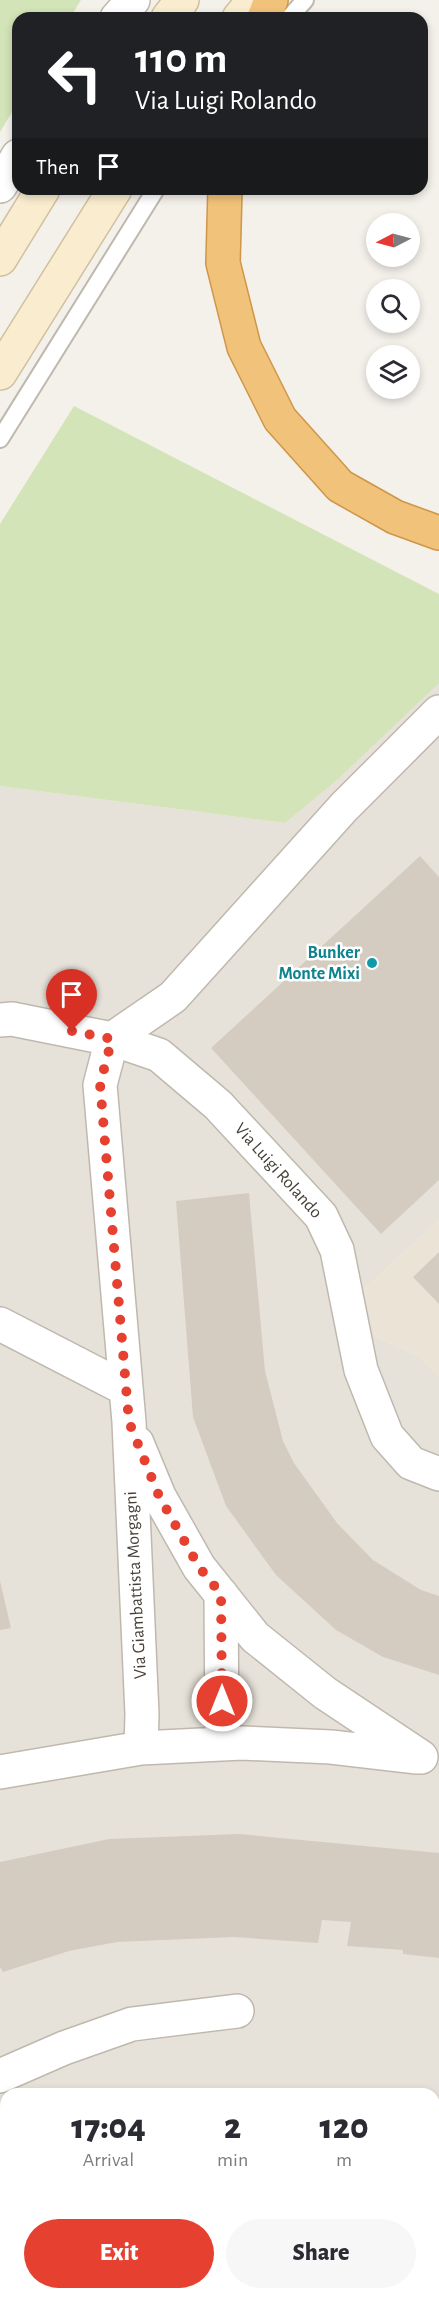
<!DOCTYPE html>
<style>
:root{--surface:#fff;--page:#f7f7f7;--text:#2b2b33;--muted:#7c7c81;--accent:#e64030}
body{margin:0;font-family:"Alegreya Sans",sans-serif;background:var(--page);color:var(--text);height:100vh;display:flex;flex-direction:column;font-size:22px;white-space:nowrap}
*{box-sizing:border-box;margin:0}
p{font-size:20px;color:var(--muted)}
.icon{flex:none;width:33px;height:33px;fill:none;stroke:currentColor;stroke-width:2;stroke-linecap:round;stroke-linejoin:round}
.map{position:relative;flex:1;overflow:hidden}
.side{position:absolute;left:0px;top:2088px;width:440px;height:212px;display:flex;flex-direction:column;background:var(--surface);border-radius:18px 18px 0 0;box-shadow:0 3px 9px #0003}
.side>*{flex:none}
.top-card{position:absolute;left:12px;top:12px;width:416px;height:183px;border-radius:18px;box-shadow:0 3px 9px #0003;background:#202124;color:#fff;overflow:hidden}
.needle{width:39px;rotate:264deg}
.fabs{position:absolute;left:366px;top:213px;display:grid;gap:12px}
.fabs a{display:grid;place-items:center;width:54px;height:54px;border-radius:50%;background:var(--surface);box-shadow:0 3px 9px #0003;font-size:30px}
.pin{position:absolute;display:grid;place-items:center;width:51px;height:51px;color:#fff;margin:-62px -26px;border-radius:50% 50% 50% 0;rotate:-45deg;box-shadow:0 0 6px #0007}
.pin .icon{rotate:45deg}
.me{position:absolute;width:66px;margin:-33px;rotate:0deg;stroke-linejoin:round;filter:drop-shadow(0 0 4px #0008)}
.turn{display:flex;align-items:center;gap:21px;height:126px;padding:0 24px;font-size:27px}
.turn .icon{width:78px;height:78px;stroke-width:2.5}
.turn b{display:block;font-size:42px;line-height:51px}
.then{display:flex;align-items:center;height:57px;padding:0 24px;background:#0003;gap:12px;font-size:22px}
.eta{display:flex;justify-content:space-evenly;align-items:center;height:102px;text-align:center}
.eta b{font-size:36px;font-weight:800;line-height:42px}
.cta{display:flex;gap:12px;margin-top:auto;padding:12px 24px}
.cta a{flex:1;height:69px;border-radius:36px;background:var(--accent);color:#fff;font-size:24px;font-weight:800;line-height:69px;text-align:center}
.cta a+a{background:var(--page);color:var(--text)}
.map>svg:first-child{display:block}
.residential{fill:#e7e2d9;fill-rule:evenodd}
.education{fill:#ebe4d6}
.green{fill:#d3e4b8}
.building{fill:#d4ccc1}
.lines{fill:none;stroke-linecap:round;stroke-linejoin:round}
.lane-casing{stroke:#bfb8ae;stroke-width:20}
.street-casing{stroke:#bfb8ae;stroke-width:36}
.secondary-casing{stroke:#cfc09f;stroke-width:36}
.highway-casing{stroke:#cf9649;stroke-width:36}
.path{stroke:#bfb2a1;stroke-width:4;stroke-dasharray:3 3;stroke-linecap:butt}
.lane{stroke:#fff;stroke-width:16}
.street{stroke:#fff;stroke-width:33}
.secondary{stroke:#faedcf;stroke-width:33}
.highway{stroke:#f1c279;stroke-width:33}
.route{stroke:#e64030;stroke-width:10;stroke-dasharray:0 18}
.culture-dot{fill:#0f9aa8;stroke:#fff;stroke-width:2}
.labels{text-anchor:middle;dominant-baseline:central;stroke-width:5;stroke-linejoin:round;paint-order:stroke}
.culture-label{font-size:18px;font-weight:bold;fill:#0d838f;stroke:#fff;text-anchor:end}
.street-label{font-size:18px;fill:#474139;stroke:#fff}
</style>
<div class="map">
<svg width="439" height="2299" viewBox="0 0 439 2299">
<rect width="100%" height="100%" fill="#f4f1eb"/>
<path class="residential" d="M 439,682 L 439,1220 L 364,1289 L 375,1336 L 420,1357 L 439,1377 L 439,2299 L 0,2299 L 0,786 L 285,823 ZM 6,2094 L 434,2094 L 434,2294 L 6,2294 Z"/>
<path class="education" d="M 439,1220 L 439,1377 L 420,1357 L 375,1336 L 364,1289 Z"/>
<path class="green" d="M 0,0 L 81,0 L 70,18 L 18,18 L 18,102 L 0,132 Z
M 74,406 L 439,594 L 439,683 L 338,779 L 285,823 L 0,786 L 0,524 Z"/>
<path class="building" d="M 420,856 L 439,877 L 439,1180 L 381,1234 L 211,1048 Z
M 249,1193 L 265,1371 L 283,1441 L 294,1463 L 337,1523 L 373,1560 L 421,1590 L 439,1596 L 439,1675 L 383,1657 L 336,1630 L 276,1575 L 226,1506 L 193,1417 L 176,1201 Z
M 439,1252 L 439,1304 L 413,1277 Z
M 0,1581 L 11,1628 L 0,1630 Z
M 239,1834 L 439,1853 L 439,1958 L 403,1954 L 403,1950 L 347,1946 L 351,1922 L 322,1920 L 318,1943 L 233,1937 L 117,1942 L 69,1951 L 3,1972 L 0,1967 L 0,1862 L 109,1839 Z
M 6,2252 L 6,2271 L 0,2254 Z
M 15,2294 L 269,2294 L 271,2299 L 17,2299 Z"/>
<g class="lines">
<g class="lane-casing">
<path id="lane" d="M 289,18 L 305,0
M 0,439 L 156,189"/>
</g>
<g class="street-casing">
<path id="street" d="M 117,18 L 133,0
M 0,186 L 18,156
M 0,1020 L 12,1019 L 112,1039 L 159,1055 L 218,1105 L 321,1216 L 337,1250 L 361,1370 L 387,1436 L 411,1463 L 439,1474
M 112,1039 L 100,1085 L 129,1422 L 142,1714 L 141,1748
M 112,1039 L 173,997 L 344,807 L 439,712
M 0,1324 L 126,1389
M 137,1443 L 159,1496 L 199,1567 L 255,1637 L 325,1693 L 421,1757
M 221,1594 L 222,1744
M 0,1772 L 141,1748 L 242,1743 L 331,1747 L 417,1757
M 0,2076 L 64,2048 L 132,2024 L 237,2011"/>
</g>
<g class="secondary-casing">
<path id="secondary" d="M 168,18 L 182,0
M 239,18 L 254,0
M 0,259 L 43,189
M 0,373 L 115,189"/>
</g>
<g class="highway-casing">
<path id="highway" d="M 264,18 L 271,0
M 225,189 L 223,263 L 244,347 L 280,419 L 340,486 L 395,517 L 439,533"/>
</g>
<path class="path" d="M 434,2243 L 439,2248
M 51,2294 L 53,2299
M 149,2294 L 151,2299
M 256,2294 L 258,2299
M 309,2294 L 311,2299
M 238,2299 L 251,2294"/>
<use href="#lane" class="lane"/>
<use href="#street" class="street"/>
<use href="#secondary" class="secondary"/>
<use href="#highway" class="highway"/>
</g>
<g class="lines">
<path class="route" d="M 72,1031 L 112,1039 L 100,1084 L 129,1422 L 159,1496 L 199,1567 L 221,1594 L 222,1701"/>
</g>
<circle class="culture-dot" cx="372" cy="963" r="6"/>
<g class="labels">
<g class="culture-label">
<text x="360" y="953">Bunker<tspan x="360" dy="21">Monte Mixi</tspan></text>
</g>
<g class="street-label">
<text transform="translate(278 1171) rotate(48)">Via Luigi Rolando</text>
<text transform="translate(136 1585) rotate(-93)">Via Giambattista Morgagni</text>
</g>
</g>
</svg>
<div class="fabs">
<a><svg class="needle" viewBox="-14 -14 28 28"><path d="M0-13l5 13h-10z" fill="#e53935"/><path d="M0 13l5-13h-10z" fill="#7c7c81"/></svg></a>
<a><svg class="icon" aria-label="search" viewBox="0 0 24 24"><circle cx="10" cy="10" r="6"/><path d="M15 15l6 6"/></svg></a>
<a><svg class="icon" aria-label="layers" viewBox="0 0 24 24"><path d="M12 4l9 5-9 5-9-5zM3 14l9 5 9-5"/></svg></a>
</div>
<div class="pin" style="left:72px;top:1031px;background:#d93025"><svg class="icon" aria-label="arrive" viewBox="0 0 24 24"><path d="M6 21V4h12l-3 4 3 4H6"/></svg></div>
<svg class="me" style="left:222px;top:1701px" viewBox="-20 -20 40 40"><circle r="17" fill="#e64030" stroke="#fff" stroke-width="3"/><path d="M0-11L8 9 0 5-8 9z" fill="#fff"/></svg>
<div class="top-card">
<div class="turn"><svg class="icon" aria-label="left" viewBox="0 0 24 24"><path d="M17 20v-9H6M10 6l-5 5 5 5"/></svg><div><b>110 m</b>Via Luigi Rolando</div></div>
<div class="then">Then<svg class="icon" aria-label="arrive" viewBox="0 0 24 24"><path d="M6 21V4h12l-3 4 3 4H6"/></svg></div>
</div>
<section class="side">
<div class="eta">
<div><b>17:04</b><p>Arrival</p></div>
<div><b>2</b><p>min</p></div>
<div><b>120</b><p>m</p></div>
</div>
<div class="cta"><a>Exit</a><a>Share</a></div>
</section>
</div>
